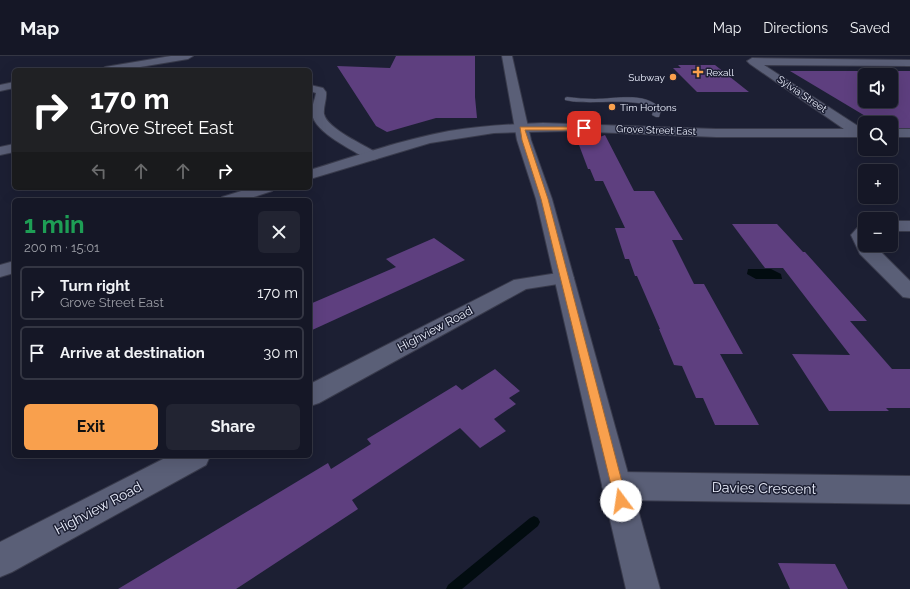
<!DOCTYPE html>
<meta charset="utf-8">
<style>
:root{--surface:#151726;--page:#222432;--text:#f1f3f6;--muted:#9d9fa7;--line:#343643;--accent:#f9a04d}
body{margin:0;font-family:Raleway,sans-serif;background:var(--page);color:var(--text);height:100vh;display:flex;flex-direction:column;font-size:15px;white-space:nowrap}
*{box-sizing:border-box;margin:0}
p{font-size:13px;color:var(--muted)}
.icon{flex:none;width:22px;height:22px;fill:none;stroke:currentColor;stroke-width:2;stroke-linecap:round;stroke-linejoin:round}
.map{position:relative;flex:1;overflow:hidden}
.drawer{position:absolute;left:12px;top:142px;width:300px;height:260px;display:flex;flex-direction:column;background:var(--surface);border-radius:6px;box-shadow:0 4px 16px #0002,0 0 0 1px var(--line)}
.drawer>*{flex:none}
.hud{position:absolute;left:12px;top:12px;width:300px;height:122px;border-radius:6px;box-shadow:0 4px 16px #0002,0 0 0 1px var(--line);background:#202124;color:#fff;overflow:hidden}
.controls{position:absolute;left:858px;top:12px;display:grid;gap:8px}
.controls a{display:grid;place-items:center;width:40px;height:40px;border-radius:6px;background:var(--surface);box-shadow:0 4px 16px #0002,0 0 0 1px var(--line);font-size:20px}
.pin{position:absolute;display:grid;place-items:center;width:34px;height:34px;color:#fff;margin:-17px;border-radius:8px;box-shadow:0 2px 6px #0006}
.me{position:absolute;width:44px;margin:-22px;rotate:346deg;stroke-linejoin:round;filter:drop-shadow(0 0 3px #0008)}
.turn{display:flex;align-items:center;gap:14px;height:84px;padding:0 12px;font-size:18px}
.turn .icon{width:52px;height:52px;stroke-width:2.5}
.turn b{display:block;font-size:28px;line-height:34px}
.lanes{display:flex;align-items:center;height:38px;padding:0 12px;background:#0003;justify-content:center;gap:20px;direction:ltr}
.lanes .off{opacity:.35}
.round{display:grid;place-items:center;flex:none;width:42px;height:42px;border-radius:6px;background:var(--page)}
.head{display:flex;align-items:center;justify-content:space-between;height:68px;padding:0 12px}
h1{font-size:24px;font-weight:700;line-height:30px;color:#1e9e55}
.button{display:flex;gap:8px;margin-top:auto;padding:8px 12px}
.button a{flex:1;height:46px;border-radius:6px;background:var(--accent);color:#111;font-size:16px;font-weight:700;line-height:46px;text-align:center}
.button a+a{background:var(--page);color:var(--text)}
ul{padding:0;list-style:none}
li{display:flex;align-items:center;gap:12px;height:54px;margin:0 8px 6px;padding:0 4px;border:2px solid var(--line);border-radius:6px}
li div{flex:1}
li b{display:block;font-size:15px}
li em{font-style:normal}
header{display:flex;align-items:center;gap:24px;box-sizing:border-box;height:56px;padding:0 20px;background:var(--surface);border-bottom:1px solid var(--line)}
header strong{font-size:19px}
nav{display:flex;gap:22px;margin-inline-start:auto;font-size:14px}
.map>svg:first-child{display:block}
.water{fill:#020c10}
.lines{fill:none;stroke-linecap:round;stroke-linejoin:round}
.stream{fill:#020c10;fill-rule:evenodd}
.building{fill:#5e3f7f;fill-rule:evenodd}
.service-casing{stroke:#393b4c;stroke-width:1}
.minor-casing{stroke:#393b4c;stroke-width:2}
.tertiary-casing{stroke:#393b4c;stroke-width:2}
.secondary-casing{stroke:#393b4c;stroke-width:2}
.service{fill:#5a5f77;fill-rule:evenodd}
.minor{fill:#5a5f77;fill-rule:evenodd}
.tertiary{fill:#5a5f77;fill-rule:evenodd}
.secondary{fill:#5a5f77;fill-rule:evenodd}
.route{fill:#f9a04d;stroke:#a26832}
.poi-dot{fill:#f9a04d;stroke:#1c1f33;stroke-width:1.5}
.labels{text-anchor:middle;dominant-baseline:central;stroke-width:3;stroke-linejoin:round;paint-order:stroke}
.far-poi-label{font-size:10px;fill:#eaeefc;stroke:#1c1f33;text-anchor:start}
.far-street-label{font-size:10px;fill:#eaeefc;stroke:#1c1f33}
.street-label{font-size:12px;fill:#eaeefc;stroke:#1c1f33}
.near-street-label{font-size:14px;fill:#eaeefc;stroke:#1c1f33}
</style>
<header>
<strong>Map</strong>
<nav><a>Map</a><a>Directions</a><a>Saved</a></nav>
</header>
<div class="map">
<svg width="910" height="533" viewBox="0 0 910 533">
<rect width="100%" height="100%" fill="#1c1f33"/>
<path class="water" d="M 748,213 L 771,213 L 781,218 L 782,223 L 756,223 L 747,218 Z"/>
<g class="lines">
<path class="stream" d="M 534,460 L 538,462 L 540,466 L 538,470 L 462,533 L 446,533 L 448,529 L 530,462 Z"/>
</g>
<path class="building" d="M 396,0 L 475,0 L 475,41 L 477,62 L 436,62 L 387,76 L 376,70 L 337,10 L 390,12 Z
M 678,9 L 715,9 L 749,36 L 697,36 L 673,12 L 681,12 Z
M 790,15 L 910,15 L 910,72 L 891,72 L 891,67 L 877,67 ZM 865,19 L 891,19 L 891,45 L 865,45 Z
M 605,79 L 634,135 L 654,135 L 683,184 L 672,184 L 694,228 L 704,228 L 743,298 L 720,298 L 759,369 L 715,369 L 703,342 L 696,342 L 682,310 L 674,309 L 659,273 L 660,273 L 637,220 L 635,220 L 629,203 L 625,203 L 615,172 L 625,172 L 603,125 L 595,125 L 590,113 L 588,113 L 579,89 Z
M 732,168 L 777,168 L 803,196 L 805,196 L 867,265 L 850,265 L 892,313 L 910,313 L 910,352 L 886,352 L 889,355 L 829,355 L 792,298 L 850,299 L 783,212 L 765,212 Z
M 434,182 L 465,204 L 310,275 L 310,248 L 396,211 L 386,203 Z
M 495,313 L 520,335 L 509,342 L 516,348 L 494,363 L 506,375 L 480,392 L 460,372 L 352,444 L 358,453 L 236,533 L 118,533 L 328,407 L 331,413 L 371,388 L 367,383 L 456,329 L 462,334 Z
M 778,507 L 835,508 L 848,533 L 790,533 Z"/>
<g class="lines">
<g class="service-casing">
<path id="service" d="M 567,41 C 576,42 586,43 595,43 C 615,43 648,35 661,54 L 659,61 L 656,61 L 652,59 L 654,53 C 639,40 587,50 565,44 L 565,42 Z"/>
</g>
<g class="minor-casing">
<path id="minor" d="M 171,0 L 193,0 L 188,3 L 122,14 L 100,14 L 105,11 Z
M 752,2 L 910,4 L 910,10 L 764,9 L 864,74 L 865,78 L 859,81 L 854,80 L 750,8 L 747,5 Z
M 14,26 L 14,32 L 0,35 L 0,29 Z
M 310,29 L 323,32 L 326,36 C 327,43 323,51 324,58 C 327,73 365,89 377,97 L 379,100 L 377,103 L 372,104 L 367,103 C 353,94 315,77 312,58 C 311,51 315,44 316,37 L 310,35 Z
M 14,88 L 14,96 L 0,99 L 0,91 Z
M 891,165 L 910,165 L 910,175 L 891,175 Z
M 865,169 L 865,189 L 874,189 L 910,225 L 910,242 L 903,241 L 860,198 L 851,179 L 859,170 Z
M 564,216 L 571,218 L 574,222 L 571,226 L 526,233 L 319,347 L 310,350 L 310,328 L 514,224 Z
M 169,400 L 210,400 L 206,409 L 12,516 L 0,521 L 0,486 Z
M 617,416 L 910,420 L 910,448 L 617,444 L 606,440 L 602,430 L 606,420 Z"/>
</g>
<g class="tertiary-casing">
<path id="tertiary" d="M 543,67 L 716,73 L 865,73 L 865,81 L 716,81 L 568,75 L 494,77 L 430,87 L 310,123 L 310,114 C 356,100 401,84 449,75 C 480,70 512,68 543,67 Z
M 891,73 L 910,73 L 910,81 L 891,81 Z
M 251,132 L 275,132 L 272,135 L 245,144 L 220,144 L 222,141 Z
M 14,205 L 14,217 L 0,221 L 0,209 Z"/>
</g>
<g class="secondary-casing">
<path id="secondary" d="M 502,0 L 512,0 L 531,84 L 552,143 L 660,533 L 626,533 L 536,143 L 517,84 Z"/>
</g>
<use href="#service" class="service"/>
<use href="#minor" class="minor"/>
<use href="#tertiary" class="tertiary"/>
<use href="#secondary" class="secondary"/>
</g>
<path class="route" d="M 520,71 L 584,71 L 587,72 L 584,74 L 525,74 L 548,143 L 627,445 L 625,449 L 621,450 L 617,449 L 615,445 L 541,143 L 522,84 Z"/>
<g class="poi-dot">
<path d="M696 10h4v4h4v4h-4v4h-4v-4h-4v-4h4z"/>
<circle cx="673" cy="21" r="4"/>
<circle cx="612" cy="51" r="4"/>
</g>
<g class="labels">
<g class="far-poi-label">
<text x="706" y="16">Rexall</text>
<text x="665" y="21" text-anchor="end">Subway</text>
<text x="620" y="51">Tim Hortons</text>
</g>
<g class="far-street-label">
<text transform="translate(802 38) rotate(34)">Sylvia Street</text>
<text transform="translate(656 74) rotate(2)">Grove Street East</text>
</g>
<g class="street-label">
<text transform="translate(435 273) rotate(-28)">Highview Road</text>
</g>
<g class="near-street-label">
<text transform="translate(764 432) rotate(1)">Davies Crescent</text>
<text transform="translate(98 452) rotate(-28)">Highview Road</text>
</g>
</g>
</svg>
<div class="controls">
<a><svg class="icon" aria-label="sound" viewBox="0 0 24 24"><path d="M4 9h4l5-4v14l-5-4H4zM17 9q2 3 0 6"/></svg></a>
<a><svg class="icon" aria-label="search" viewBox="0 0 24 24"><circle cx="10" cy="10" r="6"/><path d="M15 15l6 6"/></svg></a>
<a>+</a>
<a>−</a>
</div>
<div class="pin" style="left:584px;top:72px;background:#d93025"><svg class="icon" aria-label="arrive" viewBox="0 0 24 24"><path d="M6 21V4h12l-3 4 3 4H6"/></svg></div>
<svg class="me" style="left:621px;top:445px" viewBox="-20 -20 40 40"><circle r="19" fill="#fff"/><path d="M0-13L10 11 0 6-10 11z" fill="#f9a04d"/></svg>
<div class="hud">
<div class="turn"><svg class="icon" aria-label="right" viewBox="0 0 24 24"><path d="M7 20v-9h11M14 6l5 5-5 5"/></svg><div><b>170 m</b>Grove Street East</div></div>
<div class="lanes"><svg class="icon off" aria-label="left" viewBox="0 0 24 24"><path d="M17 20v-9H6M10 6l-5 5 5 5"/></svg><svg class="icon off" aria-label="ahead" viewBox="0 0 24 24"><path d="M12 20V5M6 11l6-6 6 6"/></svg><svg class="icon off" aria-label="ahead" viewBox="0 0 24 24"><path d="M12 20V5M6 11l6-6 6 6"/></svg><svg class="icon" aria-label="right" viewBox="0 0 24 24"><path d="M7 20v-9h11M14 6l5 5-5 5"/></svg></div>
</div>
<section class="drawer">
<div class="head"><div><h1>1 min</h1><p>200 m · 15:01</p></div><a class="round"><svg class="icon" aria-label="close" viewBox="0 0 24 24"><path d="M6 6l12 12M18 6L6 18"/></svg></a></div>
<ul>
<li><svg class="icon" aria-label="right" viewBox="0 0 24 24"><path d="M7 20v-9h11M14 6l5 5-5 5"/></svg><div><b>Turn right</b><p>Grove Street East</p></div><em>170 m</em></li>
<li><svg class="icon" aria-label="arrive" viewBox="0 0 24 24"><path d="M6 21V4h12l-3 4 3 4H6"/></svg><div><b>Arrive at destination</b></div><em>30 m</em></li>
</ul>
<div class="button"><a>Exit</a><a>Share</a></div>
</section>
</div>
